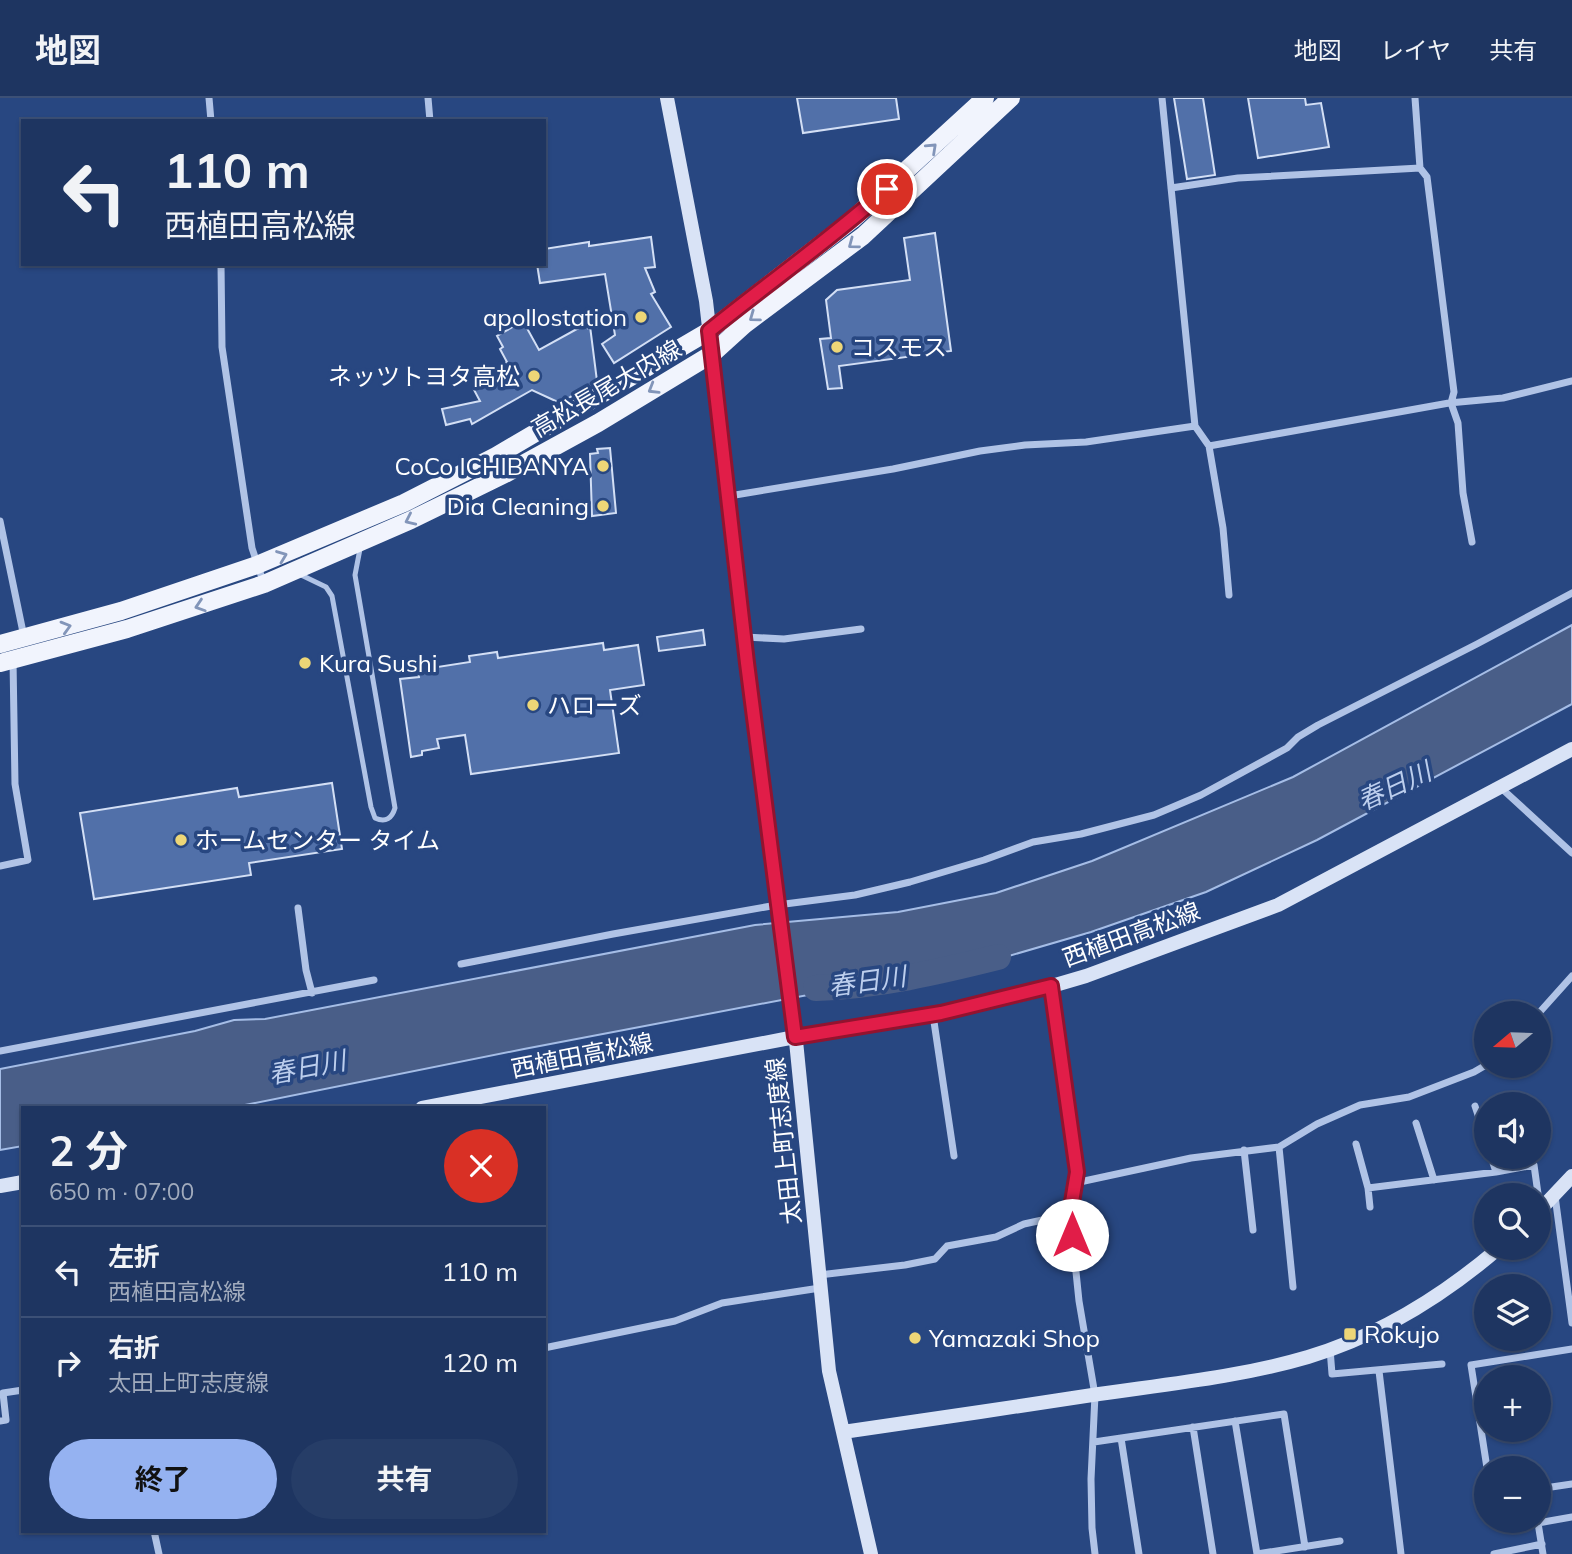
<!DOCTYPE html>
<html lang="ja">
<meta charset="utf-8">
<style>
:root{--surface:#1e3561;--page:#263d67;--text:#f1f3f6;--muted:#a1abbd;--line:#3c5076;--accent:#95b2f1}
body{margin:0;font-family:Mulish,"Noto Sans JP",sans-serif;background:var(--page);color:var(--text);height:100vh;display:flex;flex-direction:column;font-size:26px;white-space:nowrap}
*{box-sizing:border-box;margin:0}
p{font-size:23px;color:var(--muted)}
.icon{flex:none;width:38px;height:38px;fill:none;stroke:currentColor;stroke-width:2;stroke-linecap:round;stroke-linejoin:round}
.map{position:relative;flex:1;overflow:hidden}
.panel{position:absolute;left:21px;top:1008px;width:525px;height:427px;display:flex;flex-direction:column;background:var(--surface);border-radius:0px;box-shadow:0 2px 5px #0004,0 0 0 2px var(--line)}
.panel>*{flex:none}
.hud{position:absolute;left:21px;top:21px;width:525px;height:147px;border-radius:0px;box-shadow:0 2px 5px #0004,0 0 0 2px var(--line);background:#1e3561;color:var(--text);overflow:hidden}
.needle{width:46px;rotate:251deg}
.fabs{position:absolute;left:1474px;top:903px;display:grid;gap:14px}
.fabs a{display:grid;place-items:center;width:77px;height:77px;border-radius:50%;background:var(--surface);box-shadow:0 2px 5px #0004,0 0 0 2px var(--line);font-size:35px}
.pin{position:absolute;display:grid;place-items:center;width:60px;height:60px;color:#fff;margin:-30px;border:4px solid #fff;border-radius:50%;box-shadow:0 2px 7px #0007}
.me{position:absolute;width:77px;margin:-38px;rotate:0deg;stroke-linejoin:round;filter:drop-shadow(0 0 5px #0008)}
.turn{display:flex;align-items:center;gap:24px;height:147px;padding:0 28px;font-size:32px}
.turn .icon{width:91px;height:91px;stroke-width:2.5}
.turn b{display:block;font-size:49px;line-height:60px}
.round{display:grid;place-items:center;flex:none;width:74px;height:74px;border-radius:37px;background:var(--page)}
.headline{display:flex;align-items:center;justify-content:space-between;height:119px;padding:0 28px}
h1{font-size:42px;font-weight:700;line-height:52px}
.button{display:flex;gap:14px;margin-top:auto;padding:14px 28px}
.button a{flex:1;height:80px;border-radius:42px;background:var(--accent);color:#111;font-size:28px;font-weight:700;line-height:80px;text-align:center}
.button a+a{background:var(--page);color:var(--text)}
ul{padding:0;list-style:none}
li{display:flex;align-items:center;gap:21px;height:91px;padding:0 28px;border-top:2px solid var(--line)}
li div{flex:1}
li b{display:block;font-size:26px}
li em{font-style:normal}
header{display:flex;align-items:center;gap:42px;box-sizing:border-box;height:98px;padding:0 35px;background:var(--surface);border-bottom:2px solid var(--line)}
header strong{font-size:33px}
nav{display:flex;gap:38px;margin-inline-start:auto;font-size:24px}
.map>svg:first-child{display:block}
.water{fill:#495e88;stroke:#a5bde6;stroke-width:2}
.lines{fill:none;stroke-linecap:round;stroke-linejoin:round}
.river{stroke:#495e88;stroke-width:26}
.building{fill:#5170a9;stroke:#d3dff5;stroke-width:2}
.lane{stroke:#b0c3e6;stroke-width:5}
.street{stroke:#b0c3e6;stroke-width:7}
.secondary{stroke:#d9e3f6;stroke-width:14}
.primary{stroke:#f1f4fd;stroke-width:18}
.oneway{stroke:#8295b9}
.route-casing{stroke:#92132f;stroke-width:18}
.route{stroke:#e11d48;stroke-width:12}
.poi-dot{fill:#edd677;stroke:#284781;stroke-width:2.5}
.labels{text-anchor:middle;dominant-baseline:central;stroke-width:7;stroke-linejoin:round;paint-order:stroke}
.poi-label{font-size:24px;fill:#fff;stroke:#284781;text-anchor:start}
.street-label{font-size:24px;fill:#fff;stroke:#284781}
.water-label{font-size:26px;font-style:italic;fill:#bcceed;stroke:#284781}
</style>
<header>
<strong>地図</strong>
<nav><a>地図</a><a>レイヤ</a><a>共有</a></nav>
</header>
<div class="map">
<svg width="1572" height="1456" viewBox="0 0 1572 1456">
<rect width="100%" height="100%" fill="#284781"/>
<path class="water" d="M 1572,527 L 1572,606 L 1317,742 L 1206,794 L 1091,834 L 1002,860 L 524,951 L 230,1010 L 23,1010 L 23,1048 L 0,1052 L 0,971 L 195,933 L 234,922 L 265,921 L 755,827 L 898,814 L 996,795 L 1092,763 L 1293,679 Z"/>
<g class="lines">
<path class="river" d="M 816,890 C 878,888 938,874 998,859"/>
</g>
<path class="building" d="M 797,0 L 896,0 L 899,21 L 803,35 Z
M 1174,0 L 1203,0 L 1215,77 L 1187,81 Z
M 1248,0 L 1305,0 L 1306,7 L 1321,5 L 1329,49 L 1258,60 Z
M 935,135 L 951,253 L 839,268 L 842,290 L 828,291 L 820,241 L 831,240 L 826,202 L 837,192 L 910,182 L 904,140 Z
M 651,139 L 655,169 L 645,170 L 655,194 L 651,196 L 671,229 L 614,265 L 602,246 L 615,237 L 605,176 L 540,185 L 537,166 L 544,166 L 544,151 L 589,144 L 589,148 Z
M 523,223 L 539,252 L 586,226 L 588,230 L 590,228 L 597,283 L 560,305 L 532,292 L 472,326 L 470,321 L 446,327 L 442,311 L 480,303 L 473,290 L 476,281 L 507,264 L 500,251 L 503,249 L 497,238 Z
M 610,350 L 616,415 L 592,418 L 590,356 L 598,355 L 597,351 Z
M 703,532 L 705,547 L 659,553 L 657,539 Z
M 603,545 L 604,552 L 638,547 L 644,587 L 610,592 L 619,655 L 471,676 L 465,637 L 437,641 L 439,650 L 422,653 L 422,657 L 411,659 L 400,581 L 419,579 L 418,572 L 470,564 L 469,558 L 497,554 L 498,560 Z
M 332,685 L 342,751 L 249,765 L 251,777 L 94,801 L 80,715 L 237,690 L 239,699 Z"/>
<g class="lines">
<path class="lane" d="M 299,476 L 326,489 L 332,498 L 371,709 L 375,720 C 386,725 392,720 395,710 L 355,477 L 360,451"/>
<path class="street" d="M 209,0 L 211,23
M 428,0 L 430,23
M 1420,70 L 1427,79 L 1454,294 L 1451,305 L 1458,325 L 1463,395 L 1472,444
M 1171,90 L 1238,80 L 1420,70 L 1415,0
M 221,166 L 222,249 L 252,450 L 264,486
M 1195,328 L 1209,348 L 1449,305 L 1503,300 L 1572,283
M 1209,348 L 1223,430 L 1229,497
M 729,398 L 893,371 L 980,353 L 1025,347 L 1086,344 L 1195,328 L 1162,0
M 0,423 L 24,539
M 745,539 L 784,541 L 861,531
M 1500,689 L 1572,755
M 0,768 L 28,762 L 15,686 L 13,562
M 298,810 L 306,872 L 312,895
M 461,866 L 613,836 L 777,807 L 855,797 L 910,784 L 984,762 L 1033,744 L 1081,736 L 1154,717 L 1201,697 L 1287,650 L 1298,639 L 1318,627 L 1477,546 L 1572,495
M 1050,888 L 1078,1074 L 1070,1116 L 1079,1203 L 1095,1297 L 1091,1381 L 1092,1430 L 1095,1456
M 1538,916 L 1572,878
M 933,917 L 954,1058
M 0,953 L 374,882
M 1475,1008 L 1486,1041
M 1416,1025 L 1434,1082
M 1356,1046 L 1368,1090 L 1496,1074 L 1534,1067 L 1540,1110
M 1244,1052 L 1253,1132
M 1491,1059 L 1496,1074
M 1075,1085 L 1191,1060 L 1279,1049
M 1368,1090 L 1370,1109
M 1555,1098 L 1572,1225
M 819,1177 L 905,1167 L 935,1161 L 947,1148 L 996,1139 L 1024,1126 L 1070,1116
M 1293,1189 L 1279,1049 L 1317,1026 L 1360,1007 L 1409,999 L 1474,974 L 1486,967
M 544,1250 L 675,1223 L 722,1205 L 820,1190
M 1330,1251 L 1332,1276 L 1442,1266
M 1379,1273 L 1401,1456
M 0,1323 L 6,1322 L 3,1295 L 23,1292
M 1235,1323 L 1257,1456 L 1340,1443
M 1193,1329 L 1213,1456
M 1121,1340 L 1139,1456
M 1094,1344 L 1284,1316 L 1305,1449
M 1487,1370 L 1471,1267 L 1572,1251
M 1538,1391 L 1572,1386
M 154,1433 L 159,1456
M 1494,1456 L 1542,1446
M 1543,1456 L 1538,1425 L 1572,1419"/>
<path class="secondary" d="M 667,0 L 706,203 L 744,539 L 778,815 L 794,923 L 829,1273 L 871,1456
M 422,1010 L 795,939 L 941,915 L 1028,895 L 1086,878 L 1278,807 L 1572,651
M 0,1088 L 23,1084
M 1538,1114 L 1572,1078
M 843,1334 C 928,1322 1014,1309 1099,1296 C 1169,1286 1240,1279 1308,1259 C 1378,1238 1444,1197 1499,1150"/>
<path class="primary" d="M 0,546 L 121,513 L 257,467 L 404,405 L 496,358 L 709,233 L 852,122 L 985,0
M 0,565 L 127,531 L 264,486 L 411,422 L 505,376 L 598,325 L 712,256 L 744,227 L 863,138 L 1011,0"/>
</g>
<defs><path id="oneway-chevron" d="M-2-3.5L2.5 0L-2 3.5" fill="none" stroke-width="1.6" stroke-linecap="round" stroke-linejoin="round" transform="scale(1.75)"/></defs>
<g class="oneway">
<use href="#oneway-chevron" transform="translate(932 50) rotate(-43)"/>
<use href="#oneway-chevron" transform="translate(853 146) rotate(143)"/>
<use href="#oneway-chevron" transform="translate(754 219) rotate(144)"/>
<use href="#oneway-chevron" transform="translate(653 291) rotate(149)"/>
<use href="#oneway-chevron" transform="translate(410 422) rotate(155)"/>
<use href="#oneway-chevron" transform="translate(282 458) rotate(-21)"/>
<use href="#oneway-chevron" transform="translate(200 508) rotate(162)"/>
<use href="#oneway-chevron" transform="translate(66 529) rotate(-16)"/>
</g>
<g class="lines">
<g class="route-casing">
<path id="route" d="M 887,91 C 830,142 768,185 709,233 L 747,565 L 795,939 L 941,915 L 1051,888 L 1077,1074 L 1070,1116 L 1072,1137"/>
</g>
<use href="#route" class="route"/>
</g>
<g class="poi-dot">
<circle cx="641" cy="219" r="7"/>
<circle cx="837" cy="249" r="7"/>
<circle cx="534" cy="278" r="7"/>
<circle cx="603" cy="368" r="7"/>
<circle cx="603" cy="408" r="7"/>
<circle cx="305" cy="565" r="7"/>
<circle cx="533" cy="607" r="7"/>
<circle cx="181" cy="742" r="7"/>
<rect x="1343" y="1229" width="14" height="14" rx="3.5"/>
<circle cx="915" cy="1240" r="7"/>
</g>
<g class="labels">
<g class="poi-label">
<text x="627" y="219" text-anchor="end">apollostation</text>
<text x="851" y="249">コスモス</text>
<text x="520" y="278" text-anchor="end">ネッツトヨタ高松</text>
<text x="589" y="368" text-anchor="end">CoCo ICHIBANYA</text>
<text x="589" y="408" text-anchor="end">Dia Cleaning</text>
<text x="319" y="565">Kura Sushi</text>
<text x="547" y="607">ハローズ</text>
<text x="195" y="742">ホームセンター タイム</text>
<text x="1364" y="1236">Rokujo</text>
<text x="929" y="1240">Yamazaki Shop</text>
</g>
<g class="street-label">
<text transform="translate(606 290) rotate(-30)">高松長尾大内線</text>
<text transform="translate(1131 836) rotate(-20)">西植田高松線</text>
<text transform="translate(582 957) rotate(-11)">西植田高松線</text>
<text transform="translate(783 1043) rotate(-96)">太田上町志度線</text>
</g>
<g class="water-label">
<text transform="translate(1394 688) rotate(-25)">春日川</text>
<text transform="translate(867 883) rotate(-8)">春日川</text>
<text transform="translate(307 969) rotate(-11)">春日川</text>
</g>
</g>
</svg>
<div class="fabs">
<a><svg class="needle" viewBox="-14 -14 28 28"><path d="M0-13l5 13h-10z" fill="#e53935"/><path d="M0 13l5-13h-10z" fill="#a1abbd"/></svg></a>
<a><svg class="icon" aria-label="sound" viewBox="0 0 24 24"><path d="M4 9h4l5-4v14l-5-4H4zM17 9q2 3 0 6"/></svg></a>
<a><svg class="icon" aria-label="search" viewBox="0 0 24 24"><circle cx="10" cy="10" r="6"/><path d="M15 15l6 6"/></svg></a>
<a><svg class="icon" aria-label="layers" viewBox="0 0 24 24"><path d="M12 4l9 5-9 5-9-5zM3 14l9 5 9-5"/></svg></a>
<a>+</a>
<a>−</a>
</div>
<div class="pin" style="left:887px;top:91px;background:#d93025"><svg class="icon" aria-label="arrive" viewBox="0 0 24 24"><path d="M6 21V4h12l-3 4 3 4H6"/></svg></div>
<svg class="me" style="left:1072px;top:1137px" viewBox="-20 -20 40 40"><circle r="19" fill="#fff"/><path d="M0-13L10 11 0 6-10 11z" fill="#e11d48"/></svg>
<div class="hud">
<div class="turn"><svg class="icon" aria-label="left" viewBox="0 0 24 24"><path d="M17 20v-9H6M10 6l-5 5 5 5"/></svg><div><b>110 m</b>西植田高松線</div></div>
</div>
<section class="panel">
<div class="headline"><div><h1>2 分</h1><p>650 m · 07:00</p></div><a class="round" style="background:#d93025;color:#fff"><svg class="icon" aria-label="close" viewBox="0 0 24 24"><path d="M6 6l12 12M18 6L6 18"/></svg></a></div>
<ul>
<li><svg class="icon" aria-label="left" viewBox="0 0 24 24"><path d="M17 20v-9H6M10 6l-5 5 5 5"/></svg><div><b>左折</b><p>西植田高松線</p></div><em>110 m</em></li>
<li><svg class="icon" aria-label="right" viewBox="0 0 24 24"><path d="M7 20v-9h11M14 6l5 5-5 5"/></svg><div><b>右折</b><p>太田上町志度線</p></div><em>120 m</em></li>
</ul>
<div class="button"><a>終了</a><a>共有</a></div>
</section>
</div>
